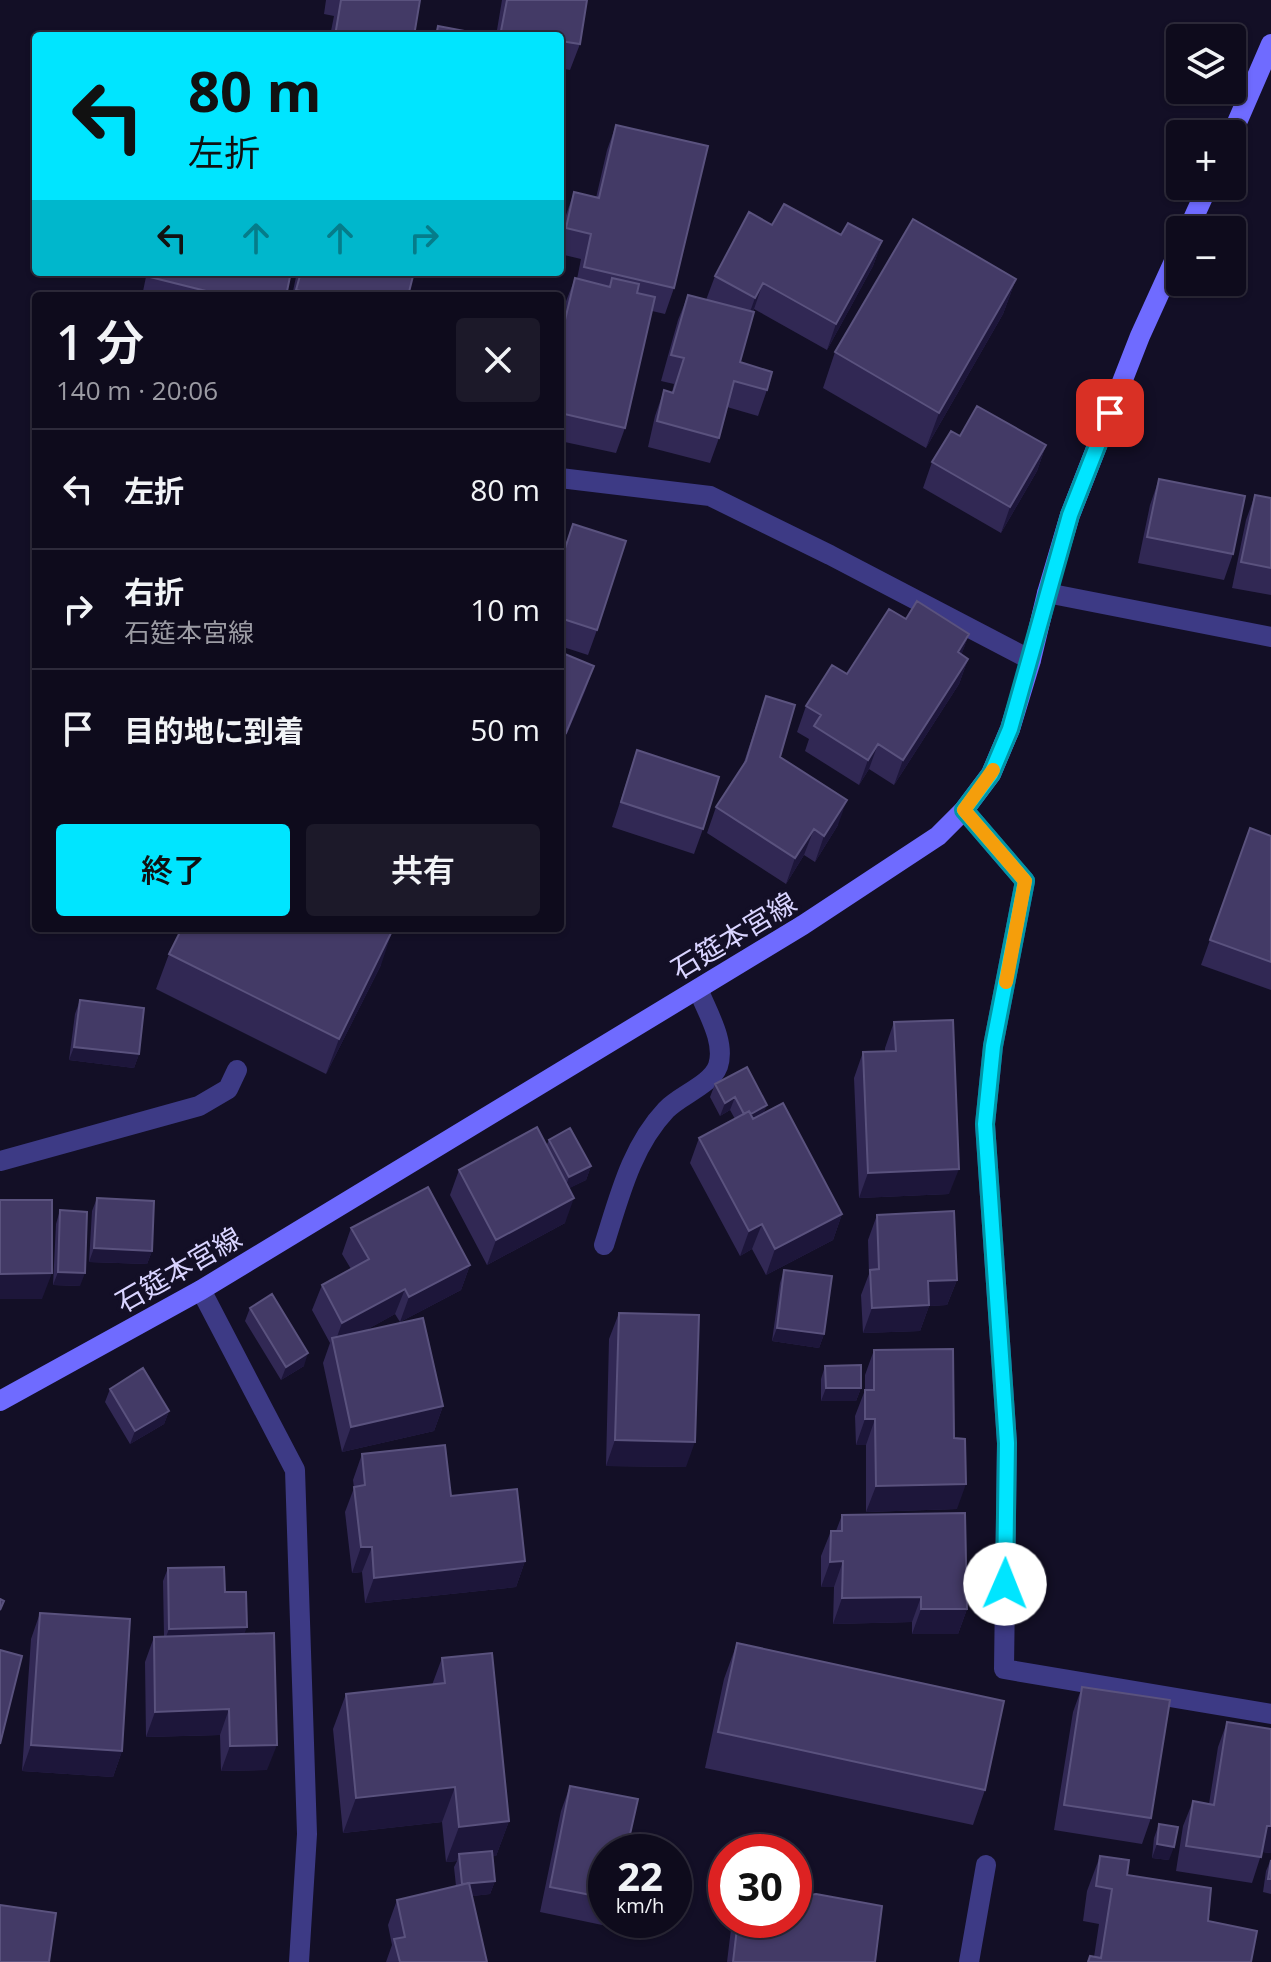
<!DOCTYPE html>
<html lang="ja">
<meta charset="utf-8">
<style>
:root{--surface:#0e0b1c;--page:#1c1929;--text:#f1f3f6;--muted:#9b9ba3;--line:#2e2b3b;--accent:#00e5ff}
body{margin:0;font-family:"Open Sans","Noto Sans JP",sans-serif;background:var(--page);color:var(--text);height:100vh;display:flex;flex-direction:column;font-size:30px;white-space:nowrap}
*{box-sizing:border-box;margin:0}
p{font-size:26px;color:var(--muted)}
.icon{flex:none;width:44px;height:44px;fill:none;stroke:currentColor;stroke-width:2;stroke-linecap:round;stroke-linejoin:round}
.map{position:relative;flex:1;overflow:hidden}
.side{position:absolute;left:32px;top:292px;width:532px;height:640px;display:flex;flex-direction:column;background:var(--surface);border-radius:8px;box-shadow:0 2px 6px #0004,0 0 0 2px var(--line)}
.side>*{flex:none}
.hud{position:absolute;left:32px;top:32px;width:532px;height:244px;border-radius:8px;box-shadow:0 2px 6px #0004,0 0 0 2px var(--line);background:#00e5ff;color:#111;overflow:hidden}
.buttons{position:absolute;left:1166px;top:24px;display:grid;gap:16px}
.buttons a{display:grid;place-items:center;width:80px;height:80px;border-radius:8px;background:var(--surface);box-shadow:0 2px 6px #0004,0 0 0 2px var(--line);font-size:40px}
.speed{position:absolute;left:588px;top:1834px;display:flex;gap:16px;font-size:40px;font-weight:700;text-align:center}
.speed>*{display:grid;place-content:center;width:104px;height:104px;border-radius:50%;background:var(--surface);box-shadow:0 2px 6px #0004,0 0 0 2px var(--line);line-height:1}
.speed small{font-size:20px;font-weight:400}
.speed .limit{border:12px solid #d22;background:#fff;color:#111}
.pin{position:absolute;display:grid;place-items:center;width:68px;height:68px;color:#fff;margin:-34px;border-radius:16px;box-shadow:0 4px 12px #0006}
.me{position:absolute;width:88px;margin:-44px;rotate:1deg;stroke-linejoin:round;filter:drop-shadow(0 0 6px #0008)}
.turn{display:flex;align-items:center;gap:28px;height:168px;padding:0 24px;font-size:36px}
.turn .icon{width:104px;height:104px;stroke-width:2.5}
.turn b{display:block;font-size:56px;line-height:68px}
.lanes{display:flex;align-items:center;height:76px;padding:0 24px;background:#0003;justify-content:center;gap:40px;direction:ltr}
.lanes .off{opacity:.35}
.round{display:grid;place-items:center;flex:none;width:84px;height:84px;border-radius:8px;background:var(--page)}
.head{display:flex;align-items:center;justify-content:space-between;height:136px;padding:0 24px}
h1{font-size:48px;font-weight:600;line-height:60px}
.primary-button{display:flex;gap:16px;margin-top:auto;padding:16px 24px}
.primary-button a{flex:1;height:92px;border-radius:8px;background:var(--accent);color:#111;font-size:32px;font-weight:600;line-height:92px;text-align:center}
.primary-button a+a{background:var(--page);color:var(--text)}
ul{padding:0;list-style:none}
li{display:flex;align-items:center;gap:24px;height:120px;padding:0 24px;border-top:2px solid var(--line)}
li div{flex:1}
li b{display:block;font-size:30px}
li em{font-style:normal}
.map>svg:first-child{display:block}
.lines{fill:none;stroke-linecap:round;stroke-linejoin:round}
.lane{stroke:#3d3a85;stroke-width:20}
.street{stroke:#3d3a85;stroke-width:20}
.secondary{stroke:#6f6bff;stroke-width:20}
.wall{fill:#312854}
.shaded-wall{fill:#1d163a}
.building{fill:#433a66;stroke:#5a527e;stroke-width:2}
.route-casing{stroke:#0095a6;stroke-width:20}
.route{stroke:#00e5ff;stroke-width:14}
.slow{stroke:#f59e0b;stroke-width:14}
.labels{text-anchor:middle;dominant-baseline:central;stroke-width:8;stroke-linejoin:round;paint-order:stroke}
.street-label{font-size:28px;fill:#d9d4ff;stroke:#130f26}
</style>
<div class="map">
<svg width="1271" height="1962" viewBox="0 0 1271 1962">
<rect width="100%" height="100%" fill="#130f26"/>
<g class="lines">
<path class="lane" d="M 604,1245 C 619,1198 631,1147 666,1110 C 680,1095 711,1085 718,1066 C 726,1042 707,1012 698,989"/>
<path class="street" d="M 560,478 L 710,496 L 830,555 L 1031,660
M 1047,593 L 1271,637
M 964,810 L 1025,881 L 993,1046 L 985,1124 L 1007,1443 L 1004,1669 L 1271,1714
M 0,1161 L 199,1106 L 228,1089 L 237,1070
M 201,1290 L 295,1470 L 307,1834 L 299,1962
M 969,1962 L 986,1865"/>
<path class="secondary" d="M 1232,134 L 1271,44
M 1188,230 L 1208,186
M 0,1401 L 201,1290 L 803,925 L 938,836 L 964,810 L 991,774 L 1010,729 L 1031,660 L 1047,593 L 1070,515 L 1140,336 L 1180,248"/>
</g>
<path class="wall" d="M 326,0 L 420,0 L 414,36 L 330,36 L 334,16 L 324,14 Z
M 502,0 L 587,0 L 580,44 L 570,70 L 560,68 L 560,36 L 496,36 Z
M 616,125 L 674,288 L 665,314 L 652,311 L 625,428 L 616,453 L 560,441 L 560,327 L 565,304 L 575,278 L 577,279 L 581,259 L 560,254 L 560,239 L 565,218 L 574,192 L 596,198 L 607,150 Z
M 772,225 L 882,241 L 873,266 L 827,350 L 754,309 L 740,362 L 767,390 L 758,416 L 727,407 L 719,438 L 710,463 L 648,447 L 655,416 L 664,390 L 672,392 L 674,384 L 661,381 L 678,320 L 688,295 L 706,300 L 715,276 Z
M 147,272 L 291,272 L 286,296 L 142,296 Z
M 297,272 L 414,272 L 408,296 L 292,296 Z
M 1016,279 L 1003,314 L 926,448 L 823,388 L 835,352 Z
M 960,436 L 1046,445 L 1037,471 L 1001,533 L 923,488 L 932,462 Z
M 1159,479 L 1233,554 L 1224,580 L 1138,563 L 1150,505 Z
M 1255,495 L 1271,498 L 1271,595 L 1232,588 L 1246,520 Z
M 573,524 L 597,630 L 588,655 L 560,646 L 560,560 Z
M 906,619 L 969,634 L 961,655 L 968,659 L 959,684 L 894,785 L 869,769 L 859,785 L 805,751 L 809,739 L 797,732 L 806,706 L 847,674 Z
M 560,652 L 594,666 L 560,750 Z
M 766,696 L 780,757 L 838,825 L 815,862 L 804,855 L 786,884 L 707,833 L 716,807 L 743,765 Z
M 637,750 L 703,829 L 694,854 L 612,827 Z
M 1250,828 L 1271,836 L 1271,990 L 1201,965 Z
M 169,954 L 381,965 L 326,1074 L 156,989 Z
M 80,1000 L 139,1054 L 134,1068 L 69,1060 L 75,1014 Z
M 894,1022 L 949,1194 L 859,1198 L 854,1078 L 863,1052 L 885,1051 L 885,1048 Z
M 715,1084 L 764,1113 L 842,1214 L 833,1240 L 766,1275 L 752,1249 L 740,1256 L 690,1163 L 699,1138 L 735,1119 L 730,1110 L 720,1116 L 710,1097 Z
M 549,1140 L 591,1166 L 586,1180 L 569,1188 L 565,1223 L 487,1265 L 450,1195 L 459,1170 L 546,1146 Z
M 97,1198 L 152,1251 L 147,1264 L 89,1262 L 92,1211 Z
M 60,1210 L 80,1286 L 53,1285 L 56,1224 Z
M 877,1215 L 957,1280 L 947,1305 L 929,1306 L 920,1331 L 863,1333 L 861,1295 L 869,1274 L 868,1240 Z
M 351,1228 L 470,1265 L 461,1290 L 400,1322 L 395,1314 L 366,1330 L 443,1406 L 434,1431 L 342,1452 L 323,1363 L 330,1343 L 312,1310 L 322,1285 L 351,1269 L 342,1254 Z
M 784,1270 L 824,1334 L 819,1348 L 772,1341 L 780,1283 Z
M 250,1308 L 304,1366 L 281,1380 L 245,1321 Z
M 619,1313 L 686,1467 L 606,1466 L 609,1339 Z
M 874,1350 L 957,1509 L 866,1512 L 866,1445 L 856,1445 L 855,1416 L 865,1390 L 865,1375 Z
M 825,1366 L 861,1388 L 856,1401 L 821,1401 L 821,1379 Z
M 110,1389 L 169,1411 L 164,1424 L 130,1444 L 105,1402 Z
M 362,1454 L 451,1496 L 525,1561 L 516,1587 L 365,1603 L 362,1572 L 352,1573 L 345,1512 L 354,1488 L 353,1480 Z
M 842,1515 L 967,1609 L 958,1634 L 912,1634 L 912,1622 L 833,1624 L 834,1587 L 821,1587 L 821,1556 L 831,1531 L 836,1531 Z
M 168,1568 L 225,1592 L 244,1634 L 267,1770 L 221,1771 L 220,1735 L 146,1737 L 145,1662 L 154,1637 L 164,1636 L 163,1581 Z
M 40,1613 L 122,1751 L 113,1777 L 22,1771 L 31,1639 Z
M 737,1643 L 985,1790 L 973,1825 L 705,1768 L 724,1679 Z
M 442,1658 L 509,1821 L 496,1856 L 492,1856 L 495,1881 L 490,1894 L 472,1896 L 487,1962 L 386,1962 L 392,1945 L 388,1925 L 397,1900 L 456,1886 L 454,1867 L 457,1861 L 446,1862 L 442,1822 L 343,1833 L 333,1729 L 346,1694 L 432,1685 Z
M 1082,1687 L 1151,1818 L 1142,1844 L 1054,1830 L 1073,1712 Z
M 1227,1722 L 1271,1729 L 1271,1853 L 1262,1852 L 1252,1883 L 1176,1871 L 1183,1826 L 1193,1801 L 1209,1804 L 1218,1747 Z
M 570,1786 L 606,1852 L 606,1920 L 609,1920 L 607,1926 L 540,1912 L 561,1811 Z
M 1159,1824 L 1169,1860 L 1152,1858 L 1154,1838 Z
M 1100,1856 L 1127,1875 L 1208,1921 L 1251,1962 L 1087,1962 L 1090,1956 L 1094,1957 L 1099,1924 L 1083,1921 L 1087,1891 Z
M 1271,1859 L 1271,1894 L 1263,1892 L 1266,1871 Z
M 734,1920 L 794,1920 L 875,1962 L 727,1962 L 731,1929 Z"/>
<path class="shaded-wall" d="M 882,241 L 873,266 L 827,350 L 836,324 Z
M 1016,279 L 1003,314 L 926,448 L 939,413 Z
M 763,283 L 754,309 L 746,323 L 755,298 Z
M 1046,445 L 1037,471 L 1001,533 L 1010,507 Z
M 969,634 L 960,659 L 958,652 Z
M 968,659 L 959,684 L 894,785 L 903,760 Z
M 594,666 L 585,692 L 560,750 L 566,733 Z
M 878,744 L 869,769 L 859,785 L 868,760 Z
M 847,800 L 838,825 L 815,862 L 824,836 Z
M 814,829 L 804,855 L 786,884 L 795,858 Z
M 393,929 L 381,965 L 326,1074 L 339,1039 Z
M 74,1047 L 139,1054 L 134,1068 L 69,1060 Z
M 735,1097 L 730,1110 L 720,1116 L 725,1103 Z
M 767,1105 L 762,1118 L 741,1130 L 746,1117 Z
M 591,1166 L 586,1180 L 564,1191 L 569,1177 Z
M 959,1169 L 949,1194 L 859,1198 L 868,1173 Z
M 574,1198 L 565,1223 L 487,1265 L 496,1240 Z
M 842,1214 L 833,1240 L 766,1275 L 775,1249 Z
M 762,1224 L 752,1249 L 740,1256 L 749,1231 Z
M 94,1248 L 152,1251 L 147,1264 L 89,1262 Z
M 470,1265 L 461,1290 L 400,1322 L 409,1297 Z
M 58,1272 L 85,1273 L 80,1286 L 53,1285 Z
M 52,1273 L 42,1299 L 0,1299 L 0,1274 Z
M 957,1280 L 947,1305 L 929,1306 L 920,1331 L 863,1333 L 872,1308 L 928,1281 Z
M 405,1289 L 395,1314 L 334,1348 L 334,1345 L 342,1323 Z
M 777,1328 L 824,1334 L 819,1348 L 772,1341 Z
M 308,1353 L 304,1366 L 281,1380 L 286,1367 Z
M 826,1388 L 861,1388 L 856,1401 L 821,1401 Z
M 443,1406 L 434,1431 L 342,1452 L 351,1427 Z
M 169,1411 L 164,1424 L 130,1444 L 135,1431 Z
M 865,1419 L 875,1419 L 866,1445 L 856,1445 Z
M 615,1440 L 695,1442 L 686,1467 L 606,1466 Z
M 966,1484 L 957,1509 L 866,1512 L 876,1486 Z
M 361,1547 L 372,1547 L 362,1572 L 352,1573 Z
M 525,1561 L 516,1587 L 365,1603 L 374,1578 Z
M 843,1561 L 834,1587 L 821,1587 L 830,1562 Z
M 921,1597 L 912,1622 L 833,1624 L 842,1598 Z
M 921,1609 L 967,1609 L 958,1634 L 912,1634 Z
M 247,1627 L 242,1640 L 164,1642 L 169,1629 Z
M 229,1709 L 220,1735 L 146,1737 L 155,1712 Z
M 31,1745 L 122,1751 L 113,1777 L 22,1771 Z
M 277,1745 L 267,1770 L 221,1771 L 230,1746 Z
M 455,1787 L 442,1822 L 343,1833 L 356,1798 Z
M 509,1821 L 496,1856 L 460,1860 L 459,1854 L 457,1861 L 446,1862 L 459,1827 Z
M 1267,1826 L 1271,1826 L 1271,1853 L 1258,1851 Z
M 1157,1844 L 1174,1847 L 1169,1860 L 1152,1858 Z
M 495,1881 L 490,1894 L 457,1898 L 462,1884 Z"/>
<path class="building" d="M 341,0 L 420,0 L 414,36 L 335,36 Z
M 507,0 L 587,0 L 580,44 L 560,41 L 560,36 L 530,36 L 501,31 Z
M 438,26 L 491,36 L 436,36 Z
M 616,125 L 708,146 L 674,288 L 584,267 L 591,234 L 566,228 L 574,192 L 599,198 Z
M 784,204 L 841,235 L 848,223 L 882,241 L 836,324 L 763,283 L 755,298 L 715,276 L 749,212 L 772,225 Z
M 913,219 L 1016,279 L 939,413 L 835,352 Z
M 151,272 L 291,272 L 286,296 L 213,296 L 214,293 L 150,277 Z
M 301,272 L 414,272 L 408,296 L 322,296 L 296,290 Z
M 575,278 L 610,287 L 612,278 L 639,284 L 637,293 L 655,297 L 625,428 L 560,413 L 560,341 Z
M 688,295 L 754,312 L 740,362 L 772,372 L 767,390 L 734,381 L 719,438 L 657,421 L 664,390 L 673,393 L 684,358 L 671,355 Z
M 977,406 L 1046,445 L 1010,507 L 932,462 L 951,431 L 960,436 Z
M 1159,479 L 1245,496 L 1233,554 L 1147,537 Z
M 1255,495 L 1271,498 L 1271,568 L 1241,562 Z
M 573,524 L 626,541 L 597,630 L 560,618 L 560,564 Z
M 917,601 L 969,634 L 958,652 L 968,659 L 903,760 L 878,744 L 868,760 L 814,726 L 821,715 L 806,706 L 832,665 L 847,674 L 889,609 L 906,619 Z
M 560,652 L 594,666 L 566,733 L 560,731 Z
M 766,696 L 795,705 L 780,757 L 847,800 L 824,836 L 814,829 L 795,858 L 716,807 L 746,761 Z
M 637,750 L 719,777 L 703,829 L 621,802 Z
M 1250,828 L 1271,836 L 1271,962 L 1210,940 Z
M 182,928 L 335,928 L 340,931 L 342,928 L 391,928 L 393,929 L 339,1039 L 169,954 Z
M 80,1000 L 144,1008 L 139,1054 L 74,1047 Z
M 953,1020 L 959,1169 L 868,1173 L 863,1052 L 896,1051 L 894,1022 Z
M 747,1067 L 767,1105 L 751,1114 L 749,1111 L 744,1114 L 735,1097 L 725,1103 L 715,1084 Z
M 783,1103 L 842,1214 L 775,1249 L 762,1224 L 749,1231 L 699,1138 L 749,1111 L 753,1119 Z
M 537,1127 L 574,1198 L 496,1240 L 459,1170 Z
M 570,1128 L 591,1166 L 569,1177 L 549,1140 Z
M 428,1187 L 470,1265 L 409,1297 L 405,1289 L 342,1323 L 322,1285 L 369,1259 L 351,1228 Z
M 97,1198 L 154,1201 L 152,1251 L 94,1248 Z
M 0,1200 L 52,1200 L 52,1273 L 0,1274 Z
M 60,1210 L 87,1212 L 85,1273 L 58,1272 Z
M 954,1211 L 957,1280 L 928,1281 L 929,1305 L 872,1308 L 870,1270 L 879,1269 L 877,1215 Z
M 784,1270 L 832,1276 L 824,1334 L 777,1328 Z
M 272,1294 L 308,1353 L 286,1367 L 250,1308 Z
M 619,1313 L 699,1315 L 695,1442 L 615,1440 Z
M 423,1318 L 443,1406 L 351,1427 L 332,1338 Z
M 953,1349 L 954,1438 L 965,1439 L 966,1484 L 876,1486 L 875,1419 L 865,1419 L 865,1390 L 874,1390 L 874,1350 Z
M 861,1365 L 861,1388 L 826,1388 L 825,1366 Z
M 143,1368 L 169,1411 L 135,1431 L 110,1389 Z
M 445,1445 L 451,1496 L 517,1489 L 525,1561 L 374,1578 L 372,1547 L 361,1547 L 354,1487 L 365,1485 L 362,1454 Z
M 965,1513 L 967,1609 L 921,1609 L 921,1597 L 842,1598 L 843,1561 L 830,1562 L 831,1531 L 842,1531 L 842,1515 Z
M 224,1567 L 225,1592 L 246,1592 L 247,1627 L 169,1629 L 168,1568 Z
M 0,1599 L 4,1601 L 0,1610 Z
M 40,1613 L 130,1619 L 122,1751 L 31,1745 Z
M 274,1633 L 277,1745 L 230,1746 L 229,1709 L 155,1712 L 154,1637 Z
M 737,1643 L 1004,1701 L 985,1790 L 718,1732 Z
M 0,1650 L 22,1656 L 0,1744 Z
M 492,1653 L 509,1821 L 459,1827 L 455,1787 L 356,1798 L 346,1694 L 445,1683 L 442,1658 Z
M 1082,1687 L 1170,1700 L 1151,1818 L 1064,1805 Z
M 1227,1722 L 1271,1729 L 1271,1826 L 1267,1826 L 1261,1857 L 1186,1846 L 1193,1801 L 1214,1805 Z
M 570,1786 L 638,1799 L 626,1852 L 606,1852 L 606,1898 L 550,1887 Z
M 1159,1824 L 1178,1827 L 1174,1847 L 1157,1844 Z
M 492,1851 L 495,1881 L 462,1884 L 459,1854 Z
M 1100,1856 L 1129,1860 L 1127,1875 L 1211,1888 L 1208,1921 L 1257,1931 L 1251,1962 L 1088,1962 L 1090,1956 L 1101,1958 L 1112,1889 L 1096,1886 Z
M 1271,1860 L 1271,1879 L 1268,1879 Z
M 469,1883 L 487,1962 L 400,1962 L 394,1939 L 405,1937 L 397,1900 Z
M 816,1894 L 882,1906 L 875,1962 L 733,1962 L 738,1920 L 794,1920 L 794,1897 Z
M 0,1905 L 56,1913 L 49,1962 L 0,1962 Z"/>
<g class="lines">
<g class="route-casing">
<path id="route" d="M 1005,1584 L 1007,1443 L 985,1124 L 993,1046 L 1025,881 L 964,810 L 991,774 L 1010,729 L 1070,515 L 1110,413"/>
</g>
<use href="#route" class="route"/>
<path class="slow" d="M 993,770 L 964,810 L 1025,881 L 1006,982"/>
</g>
<g class="labels">
<g class="street-label">
<text transform="translate(733 935) rotate(-31)">石筵本宮線</text>
<text transform="translate(178 1269) rotate(-30)">石筵本宮線</text>
</g>
</g>
</svg>
<div class="buttons">
<a><svg class="icon" aria-label="layers" viewBox="0 0 24 24"><path d="M12 4l9 5-9 5-9-5zM3 14l9 5 9-5"/></svg></a>
<a>+</a>
<a>−</a>
</div>
<div class="speed"><div>22<small>km/h</small></div><div class="limit">30</div></div>
<div class="pin" style="left:1110px;top:413px;background:#d93025"><svg class="icon" aria-label="arrive" viewBox="0 0 24 24"><path d="M6 21V4h12l-3 4 3 4H6"/></svg></div>
<svg class="me" style="left:1005px;top:1584px" viewBox="-20 -20 40 40"><circle r="19" fill="#fff"/><path d="M0-13L10 11 0 6-10 11z" fill="#00e5ff"/></svg>
<div class="hud">
<div class="turn"><svg class="icon" aria-label="left" viewBox="0 0 24 24"><path d="M17 20v-9H6M10 6l-5 5 5 5"/></svg><div><b>80 m</b>左折</div></div>
<div class="lanes"><svg class="icon" aria-label="left" viewBox="0 0 24 24"><path d="M17 20v-9H6M10 6l-5 5 5 5"/></svg><svg class="icon off" aria-label="ahead" viewBox="0 0 24 24"><path d="M12 20V5M6 11l6-6 6 6"/></svg><svg class="icon off" aria-label="ahead" viewBox="0 0 24 24"><path d="M12 20V5M6 11l6-6 6 6"/></svg><svg class="icon off" aria-label="right" viewBox="0 0 24 24"><path d="M7 20v-9h11M14 6l5 5-5 5"/></svg></div>
</div>
<section class="side">
<div class="head"><div><h1>1 分</h1><p>140 m · 20:06</p></div><a class="round"><svg class="icon" aria-label="close" viewBox="0 0 24 24"><path d="M6 6l12 12M18 6L6 18"/></svg></a></div>
<ul>
<li><svg class="icon" aria-label="left" viewBox="0 0 24 24"><path d="M17 20v-9H6M10 6l-5 5 5 5"/></svg><div><b>左折</b></div><em>80 m</em></li>
<li><svg class="icon" aria-label="right" viewBox="0 0 24 24"><path d="M7 20v-9h11M14 6l5 5-5 5"/></svg><div><b>右折</b><p>石筵本宮線</p></div><em>10 m</em></li>
<li><svg class="icon" aria-label="arrive" viewBox="0 0 24 24"><path d="M6 21V4h12l-3 4 3 4H6"/></svg><div><b>目的地に到着</b></div><em>50 m</em></li>
</ul>
<div class="primary-button"><a>終了</a><a>共有</a></div>
</section>
</div>
